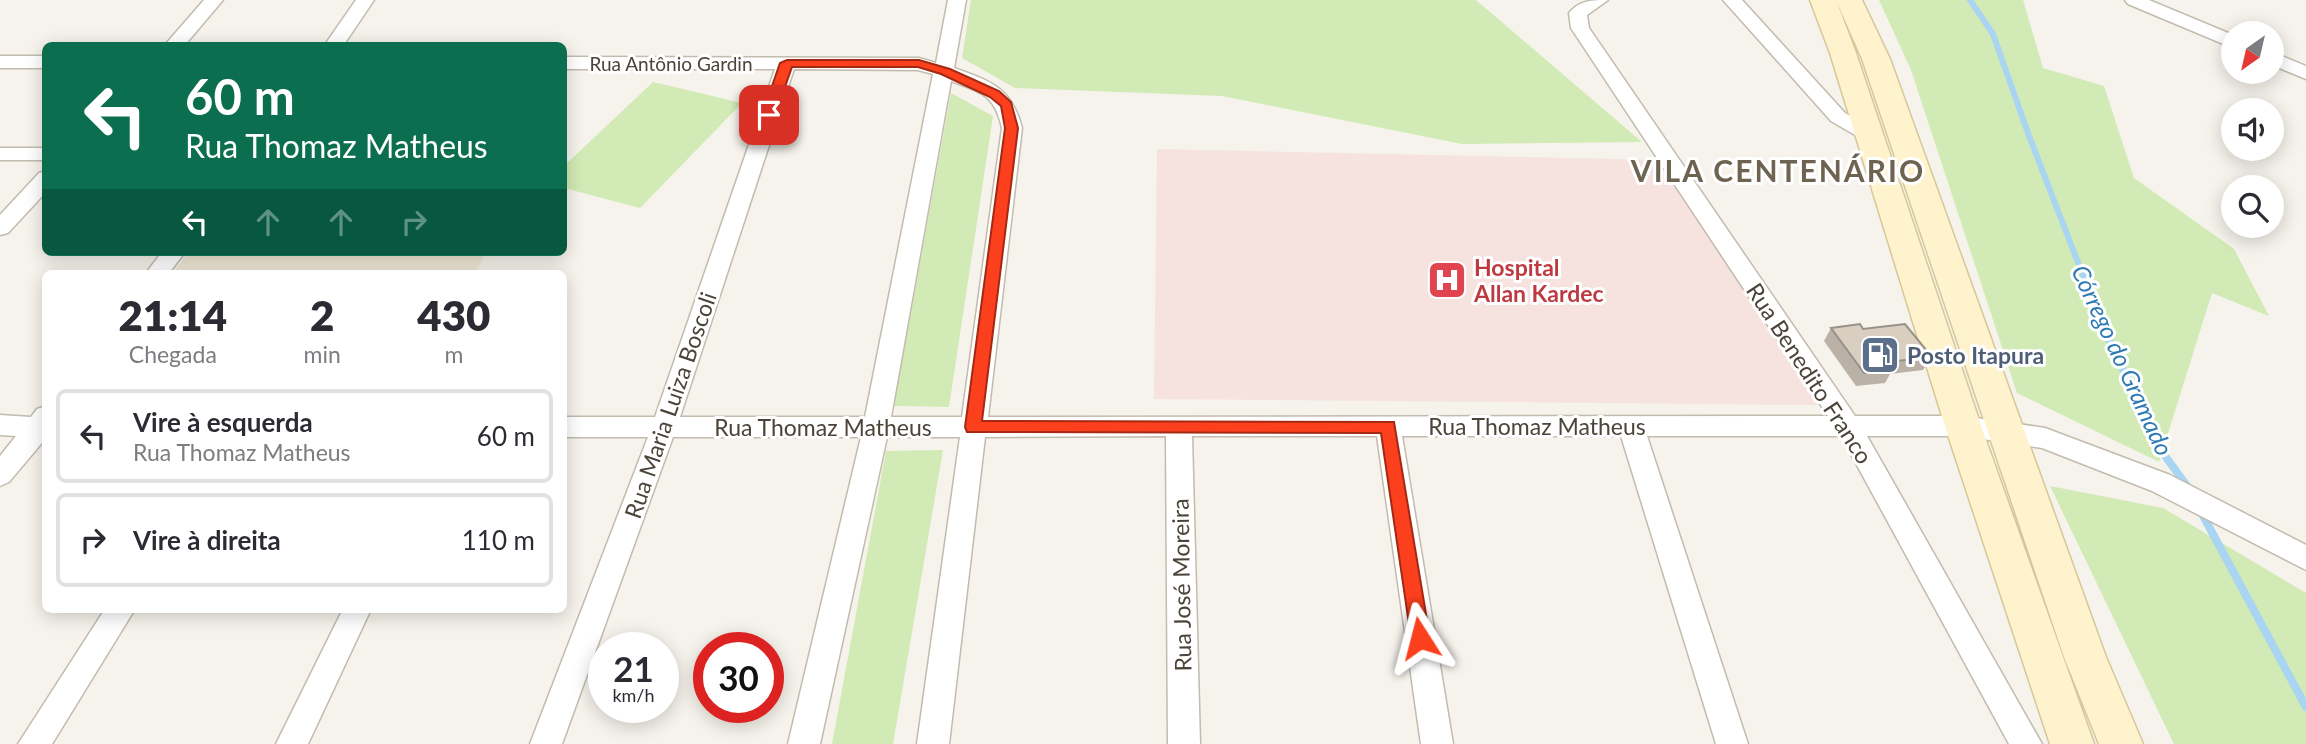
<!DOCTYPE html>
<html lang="pt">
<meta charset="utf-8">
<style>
:root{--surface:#fff;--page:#f7f7f7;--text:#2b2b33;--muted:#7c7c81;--line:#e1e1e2}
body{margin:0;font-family:Lato,sans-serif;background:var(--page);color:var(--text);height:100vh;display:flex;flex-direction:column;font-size:26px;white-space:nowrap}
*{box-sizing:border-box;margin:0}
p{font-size:23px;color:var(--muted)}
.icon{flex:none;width:38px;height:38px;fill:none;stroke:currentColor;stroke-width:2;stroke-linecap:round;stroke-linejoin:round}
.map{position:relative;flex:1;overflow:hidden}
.sheet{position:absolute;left:42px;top:270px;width:525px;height:343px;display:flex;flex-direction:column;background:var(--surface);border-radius:10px;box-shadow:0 4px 18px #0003}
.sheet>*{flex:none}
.hud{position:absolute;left:42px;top:42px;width:525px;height:214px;border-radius:10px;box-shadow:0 4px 18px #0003;background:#0b6e4f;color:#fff;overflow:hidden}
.needle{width:46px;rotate:214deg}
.fabs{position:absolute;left:2221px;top:21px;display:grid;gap:14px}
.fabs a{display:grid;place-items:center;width:63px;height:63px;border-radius:50%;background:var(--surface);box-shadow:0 4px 18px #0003;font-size:35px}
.speed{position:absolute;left:588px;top:632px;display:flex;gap:14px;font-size:35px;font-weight:700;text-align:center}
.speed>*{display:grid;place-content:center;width:91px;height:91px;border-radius:50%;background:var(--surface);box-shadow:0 4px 18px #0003;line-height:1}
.speed small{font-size:18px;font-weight:400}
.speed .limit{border:10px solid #d22;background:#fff;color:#111}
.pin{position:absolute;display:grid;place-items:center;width:60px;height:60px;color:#fff;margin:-30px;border-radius:14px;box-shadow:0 4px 10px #0006}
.me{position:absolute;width:77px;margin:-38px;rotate:351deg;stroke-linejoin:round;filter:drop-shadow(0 0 5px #0008)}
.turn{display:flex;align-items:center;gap:24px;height:147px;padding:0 28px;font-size:32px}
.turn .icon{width:91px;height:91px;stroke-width:2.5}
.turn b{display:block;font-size:49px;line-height:60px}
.lanes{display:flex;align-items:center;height:66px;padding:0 28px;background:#0003;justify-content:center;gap:35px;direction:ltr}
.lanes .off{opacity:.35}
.eta{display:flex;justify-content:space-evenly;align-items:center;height:119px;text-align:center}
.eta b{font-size:42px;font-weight:800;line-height:49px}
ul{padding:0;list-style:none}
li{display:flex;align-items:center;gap:21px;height:94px;margin:0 14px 10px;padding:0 14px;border:4px solid var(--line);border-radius:10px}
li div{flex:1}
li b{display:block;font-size:26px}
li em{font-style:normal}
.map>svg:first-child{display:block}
.education{fill:#efe8d6}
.medical{fill:#f6e3e0}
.green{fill:#d2eab5}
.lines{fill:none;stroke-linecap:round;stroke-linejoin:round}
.stream-far1{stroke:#a9d4f2;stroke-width:6}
.stream{stroke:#a9d4f2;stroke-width:8}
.street-casing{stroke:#c2bbae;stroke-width:3}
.secondary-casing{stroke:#d6c79b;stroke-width:3}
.street{fill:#fff;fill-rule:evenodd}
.secondary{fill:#fff3cd;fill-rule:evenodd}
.wall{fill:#bab2a6}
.building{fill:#d8cfc1;stroke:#979187;stroke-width:2}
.route{fill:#fc3f1d;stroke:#a42913;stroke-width:2}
.labels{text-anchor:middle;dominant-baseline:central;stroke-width:6;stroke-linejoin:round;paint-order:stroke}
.far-street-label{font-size:19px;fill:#4b4439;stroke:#fff}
.health-label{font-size:23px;font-weight:bold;fill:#be3a42;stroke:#fff;text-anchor:start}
.service-label{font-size:23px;font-weight:bold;fill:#4e5e75;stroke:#fff;text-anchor:start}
.street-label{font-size:23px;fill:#4b4439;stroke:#fff}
.water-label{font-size:24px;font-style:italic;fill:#2e7ab2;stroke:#fff}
.district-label{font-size:30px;font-weight:bold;letter-spacing:2px;fill:#6e6250;stroke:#fff}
</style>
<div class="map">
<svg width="2306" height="744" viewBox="0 0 2306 744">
<rect width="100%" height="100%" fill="#f6f3ec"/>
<path class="education" d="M 189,252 L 486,252 L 475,273 L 173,273 Z"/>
<path class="medical" d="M 1157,149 L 1662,160 L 1818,405 L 1154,399 Z"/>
<path class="green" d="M 971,0 L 1476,0 L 1642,142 L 1462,144 L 1222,96 L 1015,88 L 962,58 Z
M 1879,0 L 2023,0 L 2043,68 L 2104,86 L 2134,178 L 2234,249 L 2269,316 L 2212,293 L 2159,462 L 2017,393 L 1911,70 Z
M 653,82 L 742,103 L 640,208 L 564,188 L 564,166 Z
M 951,93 L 993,116 L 949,407 L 894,406 Z
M 943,450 L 893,744 L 832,744 L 886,451 Z
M 2050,486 L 2163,508 L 2306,593 L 2306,744 L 2174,744 Z"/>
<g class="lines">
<path class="stream-far1" d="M 1970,0 L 1993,34 L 2029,136 L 2101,322"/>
<path class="stream" d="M 2100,320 L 2160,449 L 2190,490
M 2200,510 L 2306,707"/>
<g class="street-casing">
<path id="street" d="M 204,0 L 223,0 L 184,46 L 164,46 Z
M 356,0 L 374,0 L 343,46 L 324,46 Z
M 948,0 L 966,0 L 954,68 C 991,81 1012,88 1022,128 L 988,417 L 1828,416 L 1571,28 L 1569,13 C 1580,0 1592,0 1608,0 L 1587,15 L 1589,28 L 1855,416 L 1963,416 L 2045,428 L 2170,475 L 2306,545 L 2306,570 L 2152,491 L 2042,448 L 1963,436 L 1867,436 L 2042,744 L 2009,744 L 1841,436 L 1647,436 L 1748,744 L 1716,744 L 1621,436 L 1402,436 L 1453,744 L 1421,744 L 1377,436 L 1192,436 L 1200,744 L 1168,744 L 1166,436 L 985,437 L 949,744 L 917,744 L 960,437 L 887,437 L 820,744 L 788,744 L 861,437 L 673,437 L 562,744 L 530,744 L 648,437 L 564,437 L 564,417 L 655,417 L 775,69 L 564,69 L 564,57 L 919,58 L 936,63 ZM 794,69 L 918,70 L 933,74 L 865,417 L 680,417 ZM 951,81 C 981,92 995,95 1002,128 L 962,417 L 891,417 Z
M 1723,0 L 1742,0 L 1845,113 L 1876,131 L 1879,135 L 1876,139 L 1862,139 L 1831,121 Z
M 2125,0 L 2149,0 L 2233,35 L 2233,48 L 2128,4 Z
M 2272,52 L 2306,66 L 2306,79 L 2272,65 Z
M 0,56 L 46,56 L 46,68 L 0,68 Z
M 0,148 L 46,148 L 46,160 L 0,160 Z
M 46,171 L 46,192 L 8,233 L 0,235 L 0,215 L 39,173 Z
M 162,252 L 185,252 L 169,273 L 146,273 Z
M 46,406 L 46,438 L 9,482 L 0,486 L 0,456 L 16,436 L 0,435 L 0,415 L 31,417 L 37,409 Z
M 105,609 L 135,609 L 52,744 L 18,744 Z
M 343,609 L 371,609 L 308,744 L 276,744 Z"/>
</g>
<g class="secondary-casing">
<path id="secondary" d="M 1810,0 L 1836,0 L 1856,53 L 1981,426 L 2094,744 L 2050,744 L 1945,426 L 1830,53 Z
M 1836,0 L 1862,0 L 1890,59 L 2106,657 L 2143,744 L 2099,744 L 2064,657 L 1862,59 Z"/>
</g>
<use href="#street" class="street"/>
<use href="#secondary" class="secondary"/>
</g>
<path class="wall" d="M 1831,328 L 1863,329 L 1932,357 L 1923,370 L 1890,374 L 1885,383 L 1856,386 L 1824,341 Z"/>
<path class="building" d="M 1860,324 L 1863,329 L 1905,324 L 1932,357 L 1888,362 L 1894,369 L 1864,373 L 1831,328 Z"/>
<path class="route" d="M 787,60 L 919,60 L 950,69 L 999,91 L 1011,102 L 1018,128 L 982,421 L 1394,422 L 1430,638 L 1427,644 L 1420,647 L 1414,644 L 1411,638 L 1381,433 L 967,432 L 965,427 L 1005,128 L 1001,106 L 990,97 L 941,74 L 918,67 L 792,67 L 775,115 L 774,118 L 764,118 L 762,115 L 780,63 Z"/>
<defs>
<g id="hospital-square" transform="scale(2.0125)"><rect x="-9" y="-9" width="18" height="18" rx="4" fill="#e0444e" stroke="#fff"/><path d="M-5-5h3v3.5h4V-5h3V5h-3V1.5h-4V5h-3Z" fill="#fff"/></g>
<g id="fuel-square" transform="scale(2.0125)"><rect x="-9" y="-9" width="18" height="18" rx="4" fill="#5c6f8a" stroke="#fff"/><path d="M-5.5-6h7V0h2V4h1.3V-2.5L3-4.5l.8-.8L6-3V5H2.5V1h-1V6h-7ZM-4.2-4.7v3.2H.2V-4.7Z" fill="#fff"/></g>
</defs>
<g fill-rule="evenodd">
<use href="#hospital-square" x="1447" y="280"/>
<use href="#fuel-square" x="1880" y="355"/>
</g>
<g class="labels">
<g class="far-street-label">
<text x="671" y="63">Rua Antônio Gardin</text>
</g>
<g class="health-label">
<text x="1474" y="267">Hospital<tspan x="1474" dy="26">Allan Kardec</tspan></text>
</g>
<g class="service-label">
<text x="1907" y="355">Posto Itapura</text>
</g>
<g class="street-label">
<text transform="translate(1810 373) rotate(57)">Rua Benedito Franco</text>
<text transform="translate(670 405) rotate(-71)">Rua Maria Luiza Boscoli</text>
<text x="1537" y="426">Rua Thomaz Matheus</text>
<text x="823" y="427">Rua Thomaz Matheus</text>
<text transform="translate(1181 585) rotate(-91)">Rua José Moreira</text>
</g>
<g class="water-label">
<text transform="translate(2123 360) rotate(65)">Córrego do Gramado</text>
</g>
<g class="district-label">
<text x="1778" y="170">VILA CENTENÁRIO</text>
</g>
</g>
</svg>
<div class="fabs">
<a><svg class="needle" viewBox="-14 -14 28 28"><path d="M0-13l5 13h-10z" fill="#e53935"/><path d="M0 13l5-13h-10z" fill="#7c7c81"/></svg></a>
<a><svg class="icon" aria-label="sound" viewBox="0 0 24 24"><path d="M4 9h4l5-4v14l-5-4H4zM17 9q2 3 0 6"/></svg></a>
<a><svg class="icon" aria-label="search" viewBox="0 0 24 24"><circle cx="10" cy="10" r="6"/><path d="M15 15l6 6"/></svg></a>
</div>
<div class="speed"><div>21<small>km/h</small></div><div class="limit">30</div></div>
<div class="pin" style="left:769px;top:115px;background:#d93025"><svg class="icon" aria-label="arrive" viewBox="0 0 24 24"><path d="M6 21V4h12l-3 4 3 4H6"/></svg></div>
<svg class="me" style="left:1420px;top:638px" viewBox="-20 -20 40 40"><path d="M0-17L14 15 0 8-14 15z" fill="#fc3f1d" stroke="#fff" stroke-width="4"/></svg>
<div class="hud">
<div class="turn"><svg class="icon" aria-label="left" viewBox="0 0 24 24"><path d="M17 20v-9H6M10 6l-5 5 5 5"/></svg><div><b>60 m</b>Rua Thomaz Matheus</div></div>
<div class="lanes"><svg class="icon" aria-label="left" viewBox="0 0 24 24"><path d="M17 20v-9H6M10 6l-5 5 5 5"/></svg><svg class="icon off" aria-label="ahead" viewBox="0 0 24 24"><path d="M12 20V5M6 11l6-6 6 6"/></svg><svg class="icon off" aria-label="ahead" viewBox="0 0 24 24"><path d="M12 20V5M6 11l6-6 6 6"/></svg><svg class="icon off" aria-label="right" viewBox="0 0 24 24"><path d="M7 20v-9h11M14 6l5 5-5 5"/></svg></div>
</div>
<section class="sheet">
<div class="eta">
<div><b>21:14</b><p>Chegada</p></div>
<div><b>2</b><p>min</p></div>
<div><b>430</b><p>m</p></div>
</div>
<ul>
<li><svg class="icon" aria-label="left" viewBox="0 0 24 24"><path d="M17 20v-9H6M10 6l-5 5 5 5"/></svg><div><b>Vire à esquerda</b><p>Rua Thomaz Matheus</p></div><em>60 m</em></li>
<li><svg class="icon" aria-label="right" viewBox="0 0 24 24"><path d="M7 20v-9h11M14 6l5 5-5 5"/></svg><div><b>Vire à direita</b></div><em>110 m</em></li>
</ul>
</section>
</div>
